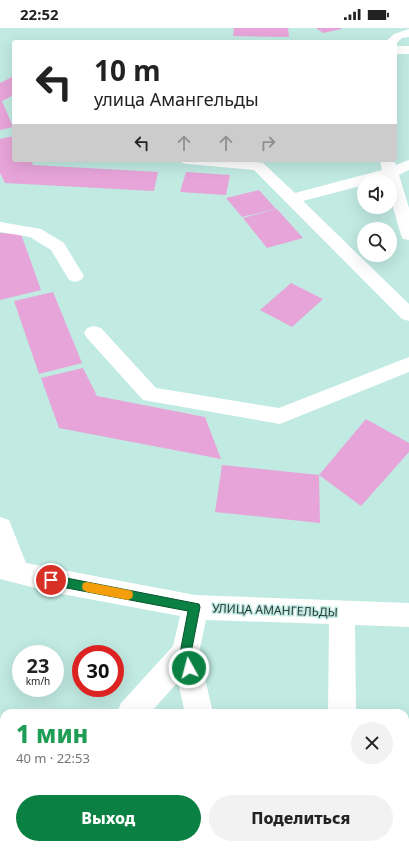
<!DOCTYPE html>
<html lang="ru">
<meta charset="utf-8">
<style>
:root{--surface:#fff;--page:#f2f2f2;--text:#222;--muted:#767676;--accent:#0b8043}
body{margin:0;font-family:"Noto Sans",sans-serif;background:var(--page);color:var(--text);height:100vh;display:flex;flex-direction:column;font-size:15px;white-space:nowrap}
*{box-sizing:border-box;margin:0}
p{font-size:13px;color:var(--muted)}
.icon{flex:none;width:22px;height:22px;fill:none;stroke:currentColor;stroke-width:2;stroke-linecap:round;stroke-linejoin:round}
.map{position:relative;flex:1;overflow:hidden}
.drawer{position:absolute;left:0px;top:681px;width:409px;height:140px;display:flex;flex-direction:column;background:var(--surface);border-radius:12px 12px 0 0;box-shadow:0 4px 16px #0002}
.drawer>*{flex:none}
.banner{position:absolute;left:12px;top:12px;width:385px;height:122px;border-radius:4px;box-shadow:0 4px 16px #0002;background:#fff;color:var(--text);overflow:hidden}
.controls{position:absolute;left:357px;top:146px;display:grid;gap:8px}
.controls a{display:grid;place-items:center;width:40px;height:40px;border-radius:50%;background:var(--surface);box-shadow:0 4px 16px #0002;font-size:20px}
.speed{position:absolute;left:12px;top:617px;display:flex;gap:8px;font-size:20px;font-weight:700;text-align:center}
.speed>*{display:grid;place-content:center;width:52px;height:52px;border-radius:50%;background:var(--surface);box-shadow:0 4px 16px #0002;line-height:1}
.speed small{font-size:10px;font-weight:400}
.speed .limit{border:6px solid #d22;background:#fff;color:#111}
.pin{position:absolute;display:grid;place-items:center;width:34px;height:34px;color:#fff;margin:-17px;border:2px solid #fff;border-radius:50%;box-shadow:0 1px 4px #0007}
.me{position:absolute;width:44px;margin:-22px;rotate:353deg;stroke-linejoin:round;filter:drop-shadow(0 0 3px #0008)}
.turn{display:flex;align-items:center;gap:14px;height:84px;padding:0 16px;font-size:18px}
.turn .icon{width:52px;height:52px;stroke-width:2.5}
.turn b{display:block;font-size:28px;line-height:34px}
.lanes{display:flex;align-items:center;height:38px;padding:0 16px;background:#0003;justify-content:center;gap:20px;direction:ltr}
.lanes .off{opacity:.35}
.round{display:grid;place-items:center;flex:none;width:42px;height:42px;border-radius:21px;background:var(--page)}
.summary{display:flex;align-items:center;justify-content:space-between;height:68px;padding:0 16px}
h1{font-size:24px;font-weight:800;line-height:30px;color:#1e9e55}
.primary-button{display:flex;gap:8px;margin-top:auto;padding:8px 16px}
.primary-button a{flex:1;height:46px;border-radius:24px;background:var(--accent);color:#fff;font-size:16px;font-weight:800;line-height:46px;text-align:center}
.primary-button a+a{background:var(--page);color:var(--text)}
.status{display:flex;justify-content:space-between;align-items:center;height:28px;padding:0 20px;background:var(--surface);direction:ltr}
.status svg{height:11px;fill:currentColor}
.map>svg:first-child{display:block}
.building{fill:#e7a4d9}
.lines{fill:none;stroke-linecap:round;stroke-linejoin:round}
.minor{fill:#fff;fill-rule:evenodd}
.route{fill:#0b8043;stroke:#07532c}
.slow{fill:#f59e0b}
.labels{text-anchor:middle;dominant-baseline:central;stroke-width:3;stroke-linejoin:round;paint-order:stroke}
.street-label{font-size:12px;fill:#263734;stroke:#c0eae2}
</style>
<div class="status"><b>22:52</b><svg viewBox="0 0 49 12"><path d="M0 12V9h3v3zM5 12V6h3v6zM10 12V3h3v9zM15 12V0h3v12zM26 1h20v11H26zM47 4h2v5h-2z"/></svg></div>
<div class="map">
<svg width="409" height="821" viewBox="0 0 409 821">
<rect width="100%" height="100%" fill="#c0eae2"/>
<path class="building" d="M 234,0 L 288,0 L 289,9 L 233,8 Z
M 316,0 L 342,0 L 342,1 L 323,5 Z
M 14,48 L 14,67 L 2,73 L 13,99 L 0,102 L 0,55 Z
M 14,108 L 14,132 L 31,132 L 33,137 L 158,144 L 154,163 L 5,155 L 0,145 L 0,111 Z
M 186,144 L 230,147 L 226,167 L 180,164 Z
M 259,162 L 276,181 L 242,189 L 226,170 Z
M 277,181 L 303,210 L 267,220 L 243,190 Z
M 0,205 L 21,206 L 41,262 L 0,272 Z
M 291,255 L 323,271 L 292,299 L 260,282 Z
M 53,264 L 82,335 L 39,346 L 14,273 Z
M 83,340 L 97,368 L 205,389 L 221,431 L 59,400 L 41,350 Z
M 366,391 L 409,415 L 409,424 L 361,478 L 319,447 Z
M 222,437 L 319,447 L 320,495 L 215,484 Z"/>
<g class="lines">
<path class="minor" d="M 409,1 L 409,9 L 402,10 L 395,17 L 395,14 L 385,14 L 394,6 Z
M 395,18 L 409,18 L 409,26 L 395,26 Z
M 180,132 L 240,132 L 263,135 L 295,165 L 382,142 L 380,132 L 394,132 L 396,137 L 409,132 L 409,142 L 399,147 L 409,180 L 409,212 L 403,211 L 401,207 L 390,169 L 390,153 L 385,153 L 385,151 L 378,153 L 364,153 L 364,157 L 303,173 L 409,276 L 409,293 L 402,291 L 254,142 L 187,136 L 182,135 Z
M 0,194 L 41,201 L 64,215 L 84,248 L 81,252 L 75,254 L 69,252 L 51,222 L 30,209 L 0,204 Z
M 94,298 L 101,300 L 156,360 L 279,380 L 409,329 L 409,344 L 280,396 L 143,372 L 87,310 L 84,305 L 87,300 Z
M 0,489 L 9,492 L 26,535 L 195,567 L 409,575 L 409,599 L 355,597 L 356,685 L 328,685 L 329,596 L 206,592 L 199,625 L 213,685 L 185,685 L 178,654 L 150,685 L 117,685 L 121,675 L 173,618 L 180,588 L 51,564 L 0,551 Z
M 36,817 L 68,817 L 67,821 L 35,821 Z
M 197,817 L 229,817 L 229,821 L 197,821 Z
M 327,817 L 359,817 L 359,821 L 327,821 Z"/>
</g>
<path class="route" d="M 51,547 L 199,576 L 200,579 L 191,625 L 194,640 L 193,644 L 189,645 L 185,644 L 180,625 L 188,583 L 51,557 L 47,555 L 45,552 L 47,548 Z"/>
<path class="slow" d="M 87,554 L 128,562 L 132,563 L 133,567 L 132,570 L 128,572 L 87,564 L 83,562 L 82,559 L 83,555 Z"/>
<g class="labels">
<g class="street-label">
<text transform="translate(275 582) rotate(2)">УЛИЦА АМАНГЕЛЬДЫ</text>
</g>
</g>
</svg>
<div class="controls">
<a><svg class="icon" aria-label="sound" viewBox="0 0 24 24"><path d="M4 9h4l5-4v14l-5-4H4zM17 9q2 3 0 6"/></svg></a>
<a><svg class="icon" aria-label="search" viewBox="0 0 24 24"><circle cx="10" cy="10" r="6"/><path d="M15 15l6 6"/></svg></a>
</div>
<div class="speed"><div>23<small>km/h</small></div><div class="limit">30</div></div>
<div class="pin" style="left:51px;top:552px;background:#d93025"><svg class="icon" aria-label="arrive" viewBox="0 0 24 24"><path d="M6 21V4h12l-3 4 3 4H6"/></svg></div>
<svg class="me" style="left:189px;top:640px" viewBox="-20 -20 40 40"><circle r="17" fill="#0b8043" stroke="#fff" stroke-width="3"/><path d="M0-11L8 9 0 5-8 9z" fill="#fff"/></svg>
<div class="banner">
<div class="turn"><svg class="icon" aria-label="left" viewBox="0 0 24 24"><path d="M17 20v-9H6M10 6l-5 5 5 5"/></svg><div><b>10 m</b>улица Амангельды</div></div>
<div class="lanes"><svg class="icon" aria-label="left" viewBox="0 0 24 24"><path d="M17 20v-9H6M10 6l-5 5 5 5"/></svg><svg class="icon off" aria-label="ahead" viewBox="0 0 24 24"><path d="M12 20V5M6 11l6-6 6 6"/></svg><svg class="icon off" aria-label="ahead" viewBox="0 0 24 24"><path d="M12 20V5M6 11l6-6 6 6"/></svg><svg class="icon off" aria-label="right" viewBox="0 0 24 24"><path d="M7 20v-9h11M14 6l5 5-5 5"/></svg></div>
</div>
<section class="drawer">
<div class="summary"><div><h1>1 мин</h1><p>40 m · 22:53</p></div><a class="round"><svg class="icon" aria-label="close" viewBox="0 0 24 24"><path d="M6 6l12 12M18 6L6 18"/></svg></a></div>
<div class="primary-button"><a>Выход</a><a>Поделиться</a></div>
</section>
</div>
